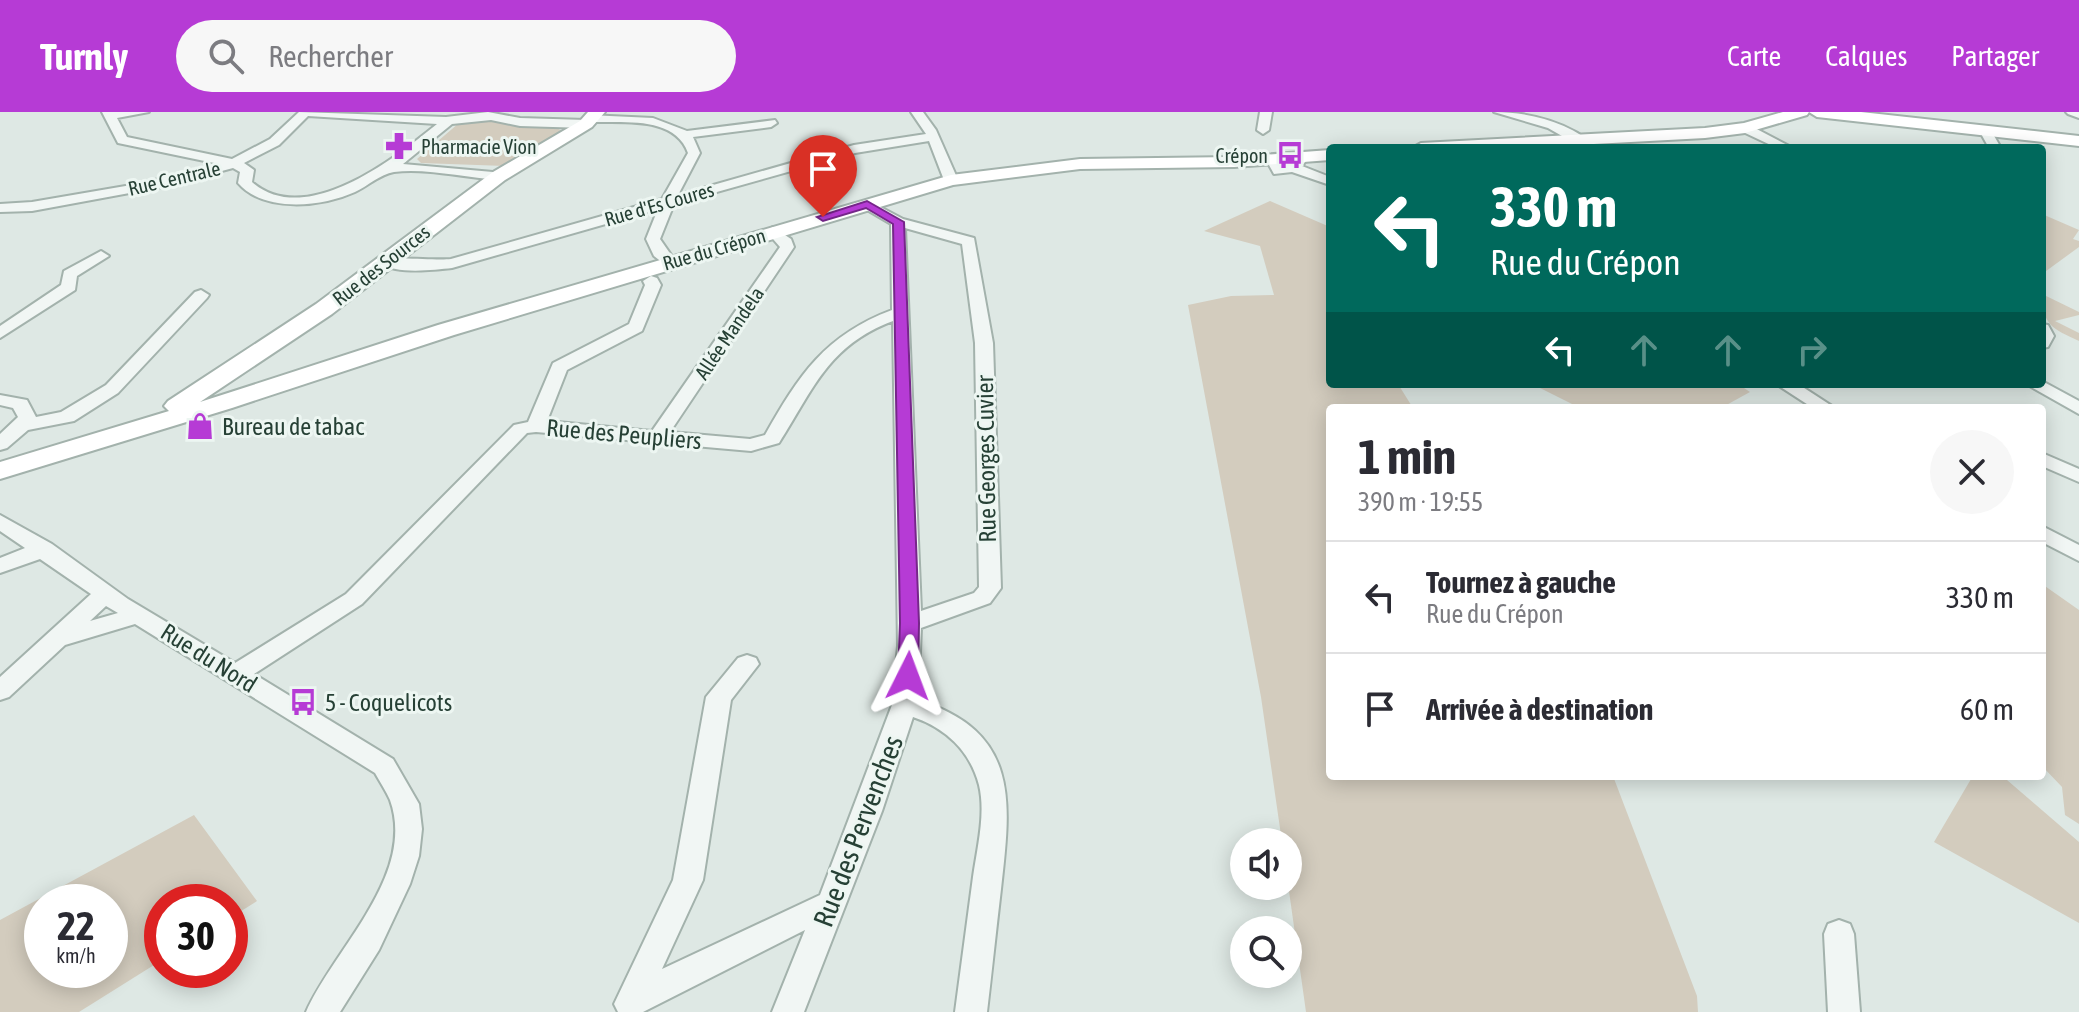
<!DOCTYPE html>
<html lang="fr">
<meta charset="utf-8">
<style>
:root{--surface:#fff;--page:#f7f7f7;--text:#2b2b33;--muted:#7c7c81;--line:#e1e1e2;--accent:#b63bd5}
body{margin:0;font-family:"Asap Condensed",sans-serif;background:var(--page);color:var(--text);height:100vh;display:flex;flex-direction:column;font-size:30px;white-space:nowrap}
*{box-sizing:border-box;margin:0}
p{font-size:26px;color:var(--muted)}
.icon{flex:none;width:44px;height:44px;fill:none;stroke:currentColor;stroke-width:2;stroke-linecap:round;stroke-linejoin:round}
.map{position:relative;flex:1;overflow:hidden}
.side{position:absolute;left:1326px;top:292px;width:720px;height:376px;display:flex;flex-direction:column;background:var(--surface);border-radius:8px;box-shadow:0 4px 20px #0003}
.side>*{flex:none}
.banner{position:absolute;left:1326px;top:32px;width:720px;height:244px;border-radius:8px;box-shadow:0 4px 20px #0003;background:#00695c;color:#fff;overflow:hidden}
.controls{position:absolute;left:1230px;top:716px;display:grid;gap:16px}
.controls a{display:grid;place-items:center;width:72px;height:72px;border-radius:50%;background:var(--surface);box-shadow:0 4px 20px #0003;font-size:40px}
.speed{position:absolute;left:24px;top:772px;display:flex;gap:16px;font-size:40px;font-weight:700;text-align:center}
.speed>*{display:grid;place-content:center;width:104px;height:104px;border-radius:50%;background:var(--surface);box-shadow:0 4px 20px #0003;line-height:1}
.speed small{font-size:20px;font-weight:400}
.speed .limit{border:12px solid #d22;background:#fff;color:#111}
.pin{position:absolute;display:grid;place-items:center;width:68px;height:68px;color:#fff;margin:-82px -34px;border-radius:50% 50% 50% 0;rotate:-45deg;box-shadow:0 0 8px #0007}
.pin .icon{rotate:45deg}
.me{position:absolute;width:88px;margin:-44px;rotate:3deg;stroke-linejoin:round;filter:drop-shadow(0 0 6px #0008)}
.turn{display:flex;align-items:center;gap:28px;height:168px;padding:0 32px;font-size:36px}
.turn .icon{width:104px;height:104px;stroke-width:2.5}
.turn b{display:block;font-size:56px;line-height:68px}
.lanes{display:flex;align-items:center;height:76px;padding:0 32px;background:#0003;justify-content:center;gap:40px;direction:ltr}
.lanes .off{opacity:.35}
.round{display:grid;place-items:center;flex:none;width:84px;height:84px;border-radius:42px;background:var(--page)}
.head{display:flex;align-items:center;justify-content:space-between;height:136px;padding:0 32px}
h1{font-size:48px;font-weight:700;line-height:60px}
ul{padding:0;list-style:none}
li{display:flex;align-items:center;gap:24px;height:112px;padding:0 32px;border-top:2px solid var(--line)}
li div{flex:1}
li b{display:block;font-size:30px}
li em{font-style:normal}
header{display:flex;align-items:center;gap:48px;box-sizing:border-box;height:112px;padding:0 40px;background:var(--accent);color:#fff}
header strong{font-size:38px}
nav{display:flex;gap:44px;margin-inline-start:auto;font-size:28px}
.search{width:560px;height:72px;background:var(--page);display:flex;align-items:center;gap:20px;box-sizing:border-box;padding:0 28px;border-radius:44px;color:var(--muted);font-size:30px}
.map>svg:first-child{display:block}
.green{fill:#d3ccbe;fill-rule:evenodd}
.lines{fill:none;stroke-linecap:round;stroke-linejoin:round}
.street-casing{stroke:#a3b2ac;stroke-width:4}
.secondary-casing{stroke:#a3b2ac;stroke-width:4}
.street{fill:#f1f6f4;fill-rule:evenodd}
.secondary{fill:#fff;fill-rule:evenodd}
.route{fill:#b63bd5;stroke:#76268a;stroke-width:2}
.labels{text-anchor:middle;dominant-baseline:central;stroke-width:6;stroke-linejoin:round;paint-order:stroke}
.far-poi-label{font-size:20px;fill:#264035;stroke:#edf6f2;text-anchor:start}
.far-street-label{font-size:20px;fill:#264035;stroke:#edf6f2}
.poi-label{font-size:24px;fill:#264035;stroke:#edf6f2;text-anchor:start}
.street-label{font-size:24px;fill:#264035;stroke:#edf6f2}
.near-street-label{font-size:28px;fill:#264035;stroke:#edf6f2}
</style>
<header>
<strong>Turnly</strong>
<div class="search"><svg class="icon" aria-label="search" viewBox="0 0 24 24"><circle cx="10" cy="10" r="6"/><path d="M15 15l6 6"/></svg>Rechercher</div>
<nav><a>Carte</a><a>Calques</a><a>Partager</a></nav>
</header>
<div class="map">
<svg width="2079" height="900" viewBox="0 0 2079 900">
<rect width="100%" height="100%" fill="#dee8e4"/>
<path class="green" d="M 475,8 L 556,16 L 563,19 L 505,54 L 421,51 L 417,47 L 459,11 Z
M 1270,89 L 1330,115 L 1330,272 L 1398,272 L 1413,296 L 1330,296 L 1330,664 L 1613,664 L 1697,884 L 1698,900 L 1306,900 L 1288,772 L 1288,730 L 1282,730 L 1261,585 L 1188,193 L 1231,184 L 1274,183 L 1260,134 L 1204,119 Z
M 2042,102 L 2079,118 L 2073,127 L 2079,129 L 2079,135 L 2042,162 Z
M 2042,182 L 2079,200 L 2079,203 L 2055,209 L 2079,221 L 2079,229 C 2053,217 2042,213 2042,182 Z
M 1532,272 L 1738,272 L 1750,280 L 1721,296 L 1580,296 Z
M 2042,472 L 2079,498 L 2079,712 L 2065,703 L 2062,675 L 2042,654 Z
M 1971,667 L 2007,668 L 2079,730 L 2079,811 L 1934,730 Z
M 194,703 L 257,789 L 230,806 L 230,790 L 162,790 L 162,848 L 79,900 L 0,900 L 0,808 ZM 110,790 L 110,858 L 42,858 L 42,790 Z"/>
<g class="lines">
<g class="street-casing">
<path id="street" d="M 102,0 L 149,0 L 117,6 L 127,25 L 232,47 L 270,27 L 299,0 L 446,5 L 488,0 L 520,6 L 586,8 L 592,12 L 586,16 L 520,14 L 491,8 L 452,12 L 403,52 L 504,61 L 504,67 L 499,68 C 465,66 428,56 394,60 C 380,62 368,74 355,80 C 322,95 264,101 238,71 L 240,60 L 233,56 L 162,75 L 32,99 L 0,100 L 0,92 L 32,90 L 143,71 L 219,52 L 118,31 ZM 308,4 L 437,12 C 395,46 306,117 252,70 L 254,58 L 244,51 L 279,33 Z
M 911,0 L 923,0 L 936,18 L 958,68 L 956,71 L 944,68 L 929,29 L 855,41 L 674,92 L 660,127 L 676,150 L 668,155 L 654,144 L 646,127 L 658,97 L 452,156 C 432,158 395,163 378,150 C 387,143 434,149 451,147 L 662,87 L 688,41 C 675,4 624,11 592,10 L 586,6 L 588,3 L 653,6 L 687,19 L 775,8 L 777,11 L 771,15 L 693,25 L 700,41 L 678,83 L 854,33 L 926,22 Z
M 1260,0 L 1272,0 L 1269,18 L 1263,22 L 1257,18 Z
M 1494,0 C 1530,0 1571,11 1598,36 L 1583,36 L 1548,16 Z
M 2066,0 L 2079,0 L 2079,6 L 2068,2 Z
M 1741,13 L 1749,13 L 1793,36 L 1777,36 L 1741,19 Z
M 1985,14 L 1989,15 L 2001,36 L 1989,36 L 1979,18 Z
M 1297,43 L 1307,43 L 1308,46 L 1302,54 L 1330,65 L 1330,73 L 1292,60 L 1274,62 L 1269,53 L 1272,45 L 1292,50 Z
M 867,88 L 903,107 L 974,126 L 993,231 L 1001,476 L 990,491 L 921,516 L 918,588 C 1020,620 1011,689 1001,777 C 996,818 992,859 987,900 L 955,900 C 961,855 967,810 973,765 C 977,736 986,702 979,673 C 970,639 946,616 913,605 L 882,699 L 804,900 L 772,900 L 805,818 L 643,900 L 618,900 L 614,892 L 673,768 L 706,585 L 738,546 L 747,543 L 756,546 L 759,552 L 731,588 L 703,768 L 662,857 L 820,783 L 892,593 L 898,534 L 893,209 C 828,233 813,278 779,331 L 751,339 L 536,320 L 527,321 L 362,492 L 254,562 L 393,647 L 419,692 L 422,717 L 419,744 L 410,772 L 379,838 L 340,900 L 306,900 C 333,838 417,763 390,688 C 386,679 380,670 375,661 L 135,512 L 65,533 L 9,585 L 0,588 L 0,565 L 91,482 L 40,447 L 0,461 L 0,446 L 25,436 L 0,419 L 0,403 L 52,432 L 128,487 L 235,551 L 346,482 L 514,313 L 528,310 L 553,251 L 629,212 L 645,173 L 643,169 L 651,164 L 657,166 L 661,173 L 642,219 L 567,258 L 547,309 L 652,319 L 780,135 L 766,119 L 773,115 L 791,127 L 794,135 L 670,320 L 750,327 L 765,323 C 799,263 825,223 892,198 L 891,112 L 862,95 L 860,92 ZM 905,116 L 962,132 L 975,231 L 979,475 L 974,481 L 921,499 ZM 106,494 L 118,501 L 90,509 Z
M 101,139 L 109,144 L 77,164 L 75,178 L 0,226 L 0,214 L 61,173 L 64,159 Z
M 201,178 L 209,183 L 207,186 L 118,281 L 74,309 L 28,318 L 7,336 L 0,338 L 0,322 L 18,305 L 13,296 L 0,293 L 0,283 L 27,288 L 36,305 L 61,300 L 106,273 L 195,180 Z
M 2042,212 L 2048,213 L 2054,224 L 2048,235 L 2042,236 Z
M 2042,269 L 2079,289 L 2079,302 L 2026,272 L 2042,272 Z
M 1776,272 L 1798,272 L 1835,296 L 1813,296 Z
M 2042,341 L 2079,357 L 2079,370 L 2042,354 Z
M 2042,414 L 2079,433 L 2079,449 L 2042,430 Z
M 1839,808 L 1850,812 L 1854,822 L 1860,900 L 1828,900 L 1824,822 L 1828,812 Z"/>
</g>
<g class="secondary-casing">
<path id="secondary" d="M 588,0 L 605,0 L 592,15 L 505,68 L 332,202 L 200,290 L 438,213 L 951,63 L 1080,47 L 1234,45 L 1330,38 L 1330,48 L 1234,55 L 1080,57 L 953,73 L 454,223 L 232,296 L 0,367 L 0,350 L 169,299 L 164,294 L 168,289 L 316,192 L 493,60 L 580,9 Z
M 1783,0 L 1861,0 L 2079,24 L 2079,34 L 1817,5 L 1809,0 L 1807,3 L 1745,21 L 1705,26 L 1518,36 L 1412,36 L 1421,31 L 1705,16 L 1744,11 Z"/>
</g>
<use href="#street" class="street"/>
<use href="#secondary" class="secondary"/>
</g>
<path class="route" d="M 867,89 L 904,110 L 919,511 L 918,564 L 915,569 L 901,569 L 898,564 L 900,511 L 893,112 L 866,96 L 823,109 L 817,105 Z"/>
<defs>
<g id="pharmacy-bare" transform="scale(2.16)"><path d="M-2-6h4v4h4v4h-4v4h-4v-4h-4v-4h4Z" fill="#b63bd5" stroke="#edf6f2" stroke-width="2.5" paint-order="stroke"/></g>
<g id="bus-bare" transform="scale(2.16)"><path d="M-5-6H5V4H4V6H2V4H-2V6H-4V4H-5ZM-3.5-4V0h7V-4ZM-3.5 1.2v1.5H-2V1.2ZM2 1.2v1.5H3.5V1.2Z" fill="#b63bd5" stroke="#edf6f2" stroke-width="2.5" paint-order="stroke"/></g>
<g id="shop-bare" transform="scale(2.16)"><path d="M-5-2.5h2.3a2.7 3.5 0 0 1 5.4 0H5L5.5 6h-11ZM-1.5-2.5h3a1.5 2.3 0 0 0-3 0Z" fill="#b63bd5" stroke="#edf6f2" stroke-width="2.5" paint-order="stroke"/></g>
</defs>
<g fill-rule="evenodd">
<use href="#pharmacy-bare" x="399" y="34"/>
<use href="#bus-bare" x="1290" y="43"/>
<use href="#shop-bare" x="200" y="314"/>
<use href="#bus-bare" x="303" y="590"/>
</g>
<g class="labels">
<g class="far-poi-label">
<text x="421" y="34">Pharmacie Vion</text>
<text x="1268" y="43" text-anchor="end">Crépon</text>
</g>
<g class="far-street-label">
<text transform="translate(174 66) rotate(-13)">Rue Centrale</text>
<text transform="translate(659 92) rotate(-16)">Rue d'Es Coures</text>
<text transform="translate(714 137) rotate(-16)">Rue du Crépon</text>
<text transform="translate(381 153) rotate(-38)">Rue des Sources</text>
<text transform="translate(729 221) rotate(-56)">Allée Mandela</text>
</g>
<g class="poi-label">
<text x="222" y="314">Bureau de tabac</text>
<text x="325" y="590">5 - Coquelicots</text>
</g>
<g class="street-label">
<text transform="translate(624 322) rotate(5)">Rue des Peupliers</text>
<text transform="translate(986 347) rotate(-91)">Rue Georges Cuvier</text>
<text transform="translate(209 546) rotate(32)">Rue du Nord</text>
</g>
<g class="near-street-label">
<text transform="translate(858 719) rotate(-69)">Rue des Pervenches</text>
</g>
</g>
</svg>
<div class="controls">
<a><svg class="icon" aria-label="sound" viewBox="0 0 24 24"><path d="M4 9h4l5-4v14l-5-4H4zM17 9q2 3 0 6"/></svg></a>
<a><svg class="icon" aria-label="search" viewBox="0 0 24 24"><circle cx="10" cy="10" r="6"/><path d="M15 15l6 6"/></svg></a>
</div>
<div class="speed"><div>22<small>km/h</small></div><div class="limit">30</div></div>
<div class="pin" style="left:823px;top:105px;background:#d93025"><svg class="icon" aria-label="arrive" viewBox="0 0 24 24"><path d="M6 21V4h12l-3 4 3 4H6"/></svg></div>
<svg class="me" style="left:908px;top:564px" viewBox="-20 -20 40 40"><path d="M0-17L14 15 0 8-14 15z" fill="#b63bd5" stroke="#fff" stroke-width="4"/></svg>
<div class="banner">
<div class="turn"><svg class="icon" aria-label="left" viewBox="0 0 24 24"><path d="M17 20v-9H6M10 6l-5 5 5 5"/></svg><div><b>330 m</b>Rue du Crépon</div></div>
<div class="lanes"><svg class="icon" aria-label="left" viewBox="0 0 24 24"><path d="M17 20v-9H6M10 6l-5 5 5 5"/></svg><svg class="icon off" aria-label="ahead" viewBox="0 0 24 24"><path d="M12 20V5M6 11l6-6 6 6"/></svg><svg class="icon off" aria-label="ahead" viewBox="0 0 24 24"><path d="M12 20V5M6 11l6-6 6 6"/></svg><svg class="icon off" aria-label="right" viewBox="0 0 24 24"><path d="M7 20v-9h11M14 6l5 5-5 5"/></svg></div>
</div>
<section class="side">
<div class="head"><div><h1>1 min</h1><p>390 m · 19:55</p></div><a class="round"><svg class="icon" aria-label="close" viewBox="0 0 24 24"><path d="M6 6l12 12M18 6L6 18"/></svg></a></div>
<ul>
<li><svg class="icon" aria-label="left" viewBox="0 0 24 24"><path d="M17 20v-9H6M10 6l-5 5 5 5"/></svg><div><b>Tournez à gauche</b><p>Rue du Crépon</p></div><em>330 m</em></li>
<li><svg class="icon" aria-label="arrive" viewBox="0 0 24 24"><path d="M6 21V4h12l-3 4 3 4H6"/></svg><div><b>Arrivée à destination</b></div><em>60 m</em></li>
</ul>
</section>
</div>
